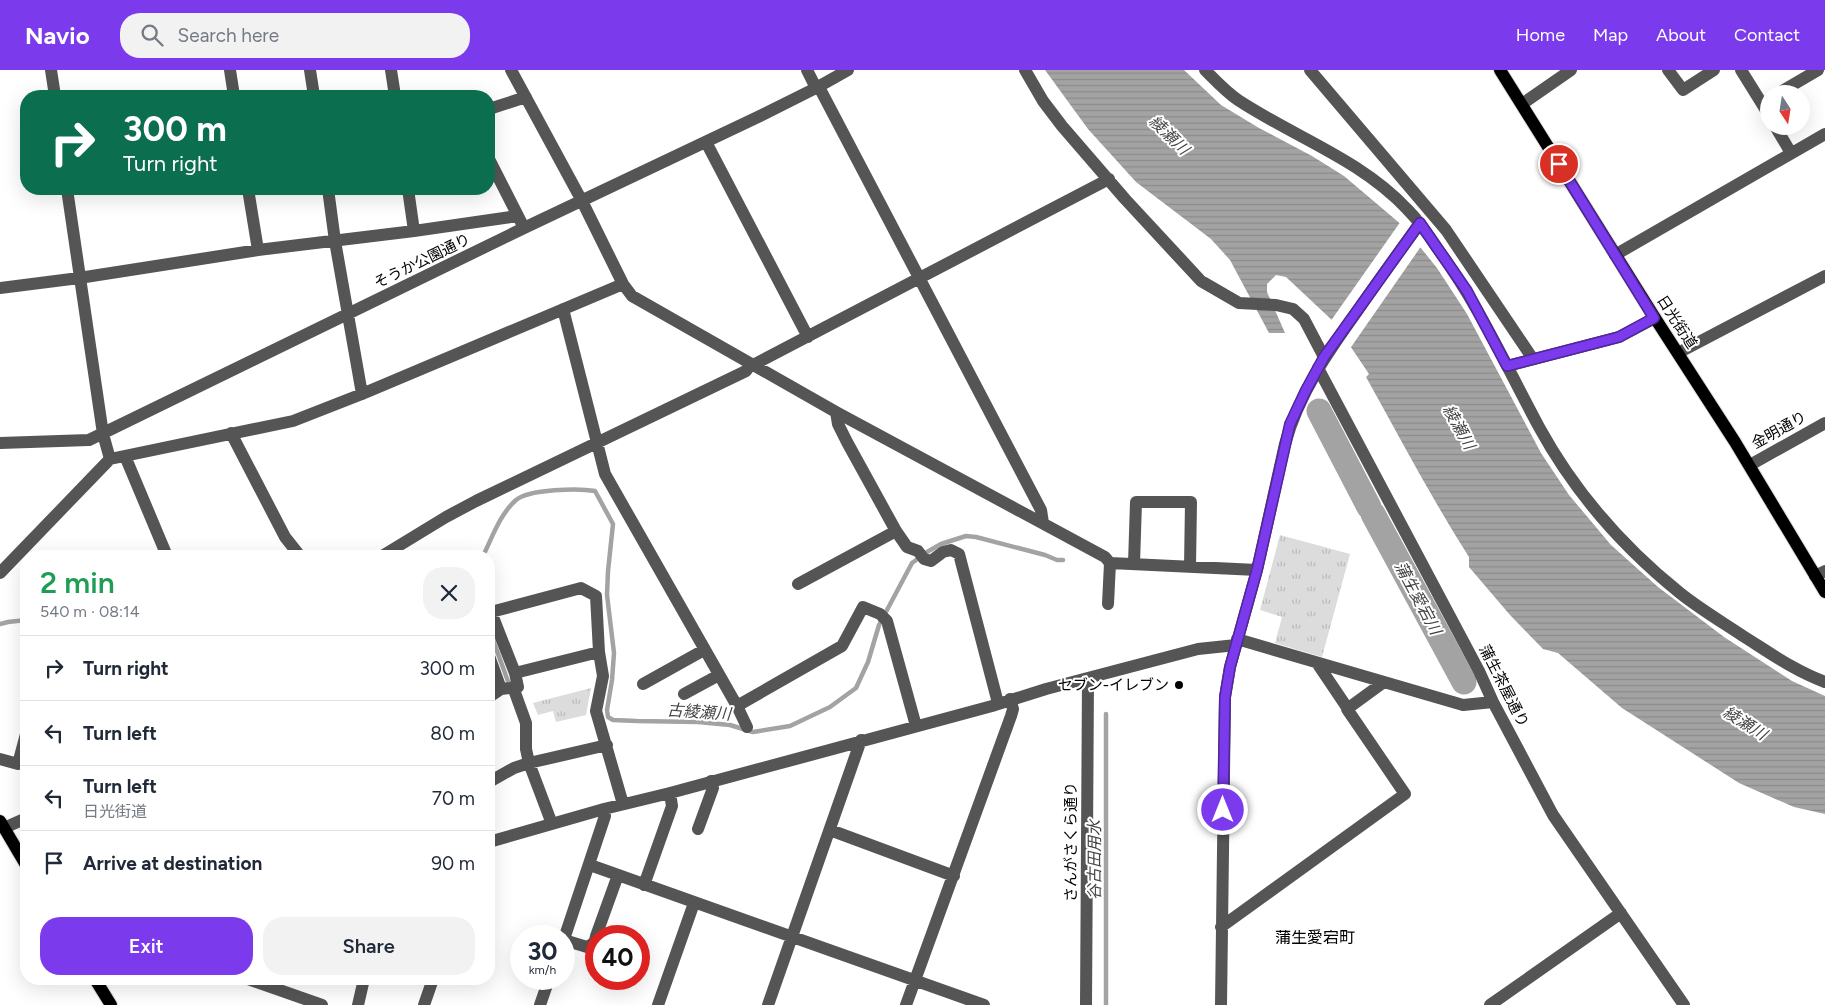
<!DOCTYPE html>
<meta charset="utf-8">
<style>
:root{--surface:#fff;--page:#f2f2f3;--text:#1f2937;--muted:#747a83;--line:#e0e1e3;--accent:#7c3aed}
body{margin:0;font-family:Figtree,"Noto Sans JP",sans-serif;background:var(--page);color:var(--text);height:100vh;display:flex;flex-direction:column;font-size:19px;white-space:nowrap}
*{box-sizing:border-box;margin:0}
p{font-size:16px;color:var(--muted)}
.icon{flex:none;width:28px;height:28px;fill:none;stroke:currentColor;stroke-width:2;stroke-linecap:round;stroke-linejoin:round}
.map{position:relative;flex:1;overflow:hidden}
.drawer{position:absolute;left:20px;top:480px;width:475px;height:435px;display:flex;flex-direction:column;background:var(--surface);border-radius:20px;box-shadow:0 5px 20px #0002}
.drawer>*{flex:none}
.hud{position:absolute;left:20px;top:20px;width:475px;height:105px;border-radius:20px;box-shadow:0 5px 20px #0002;background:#0b6e4f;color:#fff;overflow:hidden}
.needle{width:32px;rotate:168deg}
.controls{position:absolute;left:1760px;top:15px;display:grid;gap:10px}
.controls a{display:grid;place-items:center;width:50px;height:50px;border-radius:50%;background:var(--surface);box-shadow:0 5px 20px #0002;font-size:25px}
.speed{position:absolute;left:510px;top:855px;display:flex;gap:10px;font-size:25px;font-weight:700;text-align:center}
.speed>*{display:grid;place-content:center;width:65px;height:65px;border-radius:50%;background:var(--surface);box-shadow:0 5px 20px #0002;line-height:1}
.speed small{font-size:12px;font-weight:400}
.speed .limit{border:8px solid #d22;background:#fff;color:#111}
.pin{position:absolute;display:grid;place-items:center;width:42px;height:42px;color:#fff;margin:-21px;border:2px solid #fff;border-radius:50%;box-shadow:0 1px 5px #0007}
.me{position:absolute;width:55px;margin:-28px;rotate:0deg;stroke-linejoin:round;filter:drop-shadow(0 0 4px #0008)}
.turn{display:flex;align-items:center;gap:18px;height:105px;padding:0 20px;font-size:22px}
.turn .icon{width:65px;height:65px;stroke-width:2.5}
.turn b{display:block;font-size:35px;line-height:42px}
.round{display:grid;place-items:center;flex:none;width:52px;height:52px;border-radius:20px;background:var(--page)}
.head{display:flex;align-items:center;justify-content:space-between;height:85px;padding:0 20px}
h1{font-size:30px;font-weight:600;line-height:38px;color:#1e9e55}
.action{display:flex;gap:10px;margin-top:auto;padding:10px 20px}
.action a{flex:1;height:58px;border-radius:20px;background:var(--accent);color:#fff;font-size:20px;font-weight:600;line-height:58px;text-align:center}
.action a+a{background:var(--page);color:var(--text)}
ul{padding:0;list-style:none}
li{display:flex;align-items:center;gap:15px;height:65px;padding:0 20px;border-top:1px solid var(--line)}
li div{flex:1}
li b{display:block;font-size:19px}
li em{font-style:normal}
header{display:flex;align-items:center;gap:30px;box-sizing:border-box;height:70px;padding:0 25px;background:var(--accent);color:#fff}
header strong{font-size:24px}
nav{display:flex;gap:28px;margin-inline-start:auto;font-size:18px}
.search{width:350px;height:45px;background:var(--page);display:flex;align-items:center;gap:12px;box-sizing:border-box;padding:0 18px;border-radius:20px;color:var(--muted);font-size:19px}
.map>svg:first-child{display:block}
.park{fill:url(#park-tufts)}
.water{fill:url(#water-rules)}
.pier{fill:#fff}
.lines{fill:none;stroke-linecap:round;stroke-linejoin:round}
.stream{stroke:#a3a3a3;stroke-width:4.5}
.river{stroke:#a3a3a3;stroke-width:25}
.major-casing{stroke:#dbdbdb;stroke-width:14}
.minor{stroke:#555;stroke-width:12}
.major{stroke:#000;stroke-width:12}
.route-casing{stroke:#51269a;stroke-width:12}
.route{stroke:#7c3aed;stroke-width:9}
.poi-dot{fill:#000;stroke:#fff;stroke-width:2}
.labels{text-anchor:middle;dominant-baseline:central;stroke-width:4;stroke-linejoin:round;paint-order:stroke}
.street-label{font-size:15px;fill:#000;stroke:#fff}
.poi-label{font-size:15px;fill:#000;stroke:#fff;text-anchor:end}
.water-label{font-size:16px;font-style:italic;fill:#444;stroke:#fff}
.neighbourhood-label{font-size:16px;fill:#000;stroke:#fff}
</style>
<header>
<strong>Navio</strong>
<div class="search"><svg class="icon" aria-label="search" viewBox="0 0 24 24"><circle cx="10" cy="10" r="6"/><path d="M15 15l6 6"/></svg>Search here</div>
<nav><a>Home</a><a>Map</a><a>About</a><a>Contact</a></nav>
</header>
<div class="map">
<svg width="1825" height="935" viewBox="0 0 1825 935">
<defs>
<pattern id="park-tufts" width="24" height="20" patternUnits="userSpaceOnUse" patternTransform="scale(1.25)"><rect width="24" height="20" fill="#dcdcdc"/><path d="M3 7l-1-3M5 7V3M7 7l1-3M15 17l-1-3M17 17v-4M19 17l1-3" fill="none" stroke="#bbb"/></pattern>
<pattern id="water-rules" width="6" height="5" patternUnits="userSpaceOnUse" patternTransform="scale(1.25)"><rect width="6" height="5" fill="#a3a3a3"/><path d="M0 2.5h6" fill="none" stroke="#8b8b8b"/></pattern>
</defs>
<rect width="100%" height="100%" fill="#fff"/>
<path class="park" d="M 1280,465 L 1350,484 L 1322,587 L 1275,573 L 1282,547 L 1260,540 Z
M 591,618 L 586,645 L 556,652 L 553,641 L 538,645 L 533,633 Z"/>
<path class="water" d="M 1045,0 L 1184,0 L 1221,35 L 1259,58 L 1312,86 L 1344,106 L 1403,156 L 1437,198 L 1467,244 L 1541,383 L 1569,425 L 1611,475 L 1658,517 L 1724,567 L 1792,611 L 1825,626 L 1825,744 L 1794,737 L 1739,713 L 1622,638 L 1558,583 L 1543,579 L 1510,545 L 1469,497 L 1469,487 C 1432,429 1400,368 1366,307 L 1369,304 L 1334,252 L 1286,207 L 1276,205 L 1267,214 L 1267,222 L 1285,263 L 1269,263 L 1230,190 L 1211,169 L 1136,112 L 1088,59 Z"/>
<path class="pier" d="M 1401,151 L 1422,175 L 1349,280 L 1330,252 Z"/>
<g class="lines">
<path class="stream" d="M 483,486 C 492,468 500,444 516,430 C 529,419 579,418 595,421 L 613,454 L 608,501 L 607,525 L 614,583 L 612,610 L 607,640 L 608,647 L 613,650 L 637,651 L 698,652 L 730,655 L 753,662 L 790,656 L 830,637 L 856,618 L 868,592 L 879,555 L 912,493 L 927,482 L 941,474 L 966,466 L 976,467 L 1045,485 L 1057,490 L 1063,490
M 0,554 L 8,552 L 26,550
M 489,559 L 509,614
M 1106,935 L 1106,644"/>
<path class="river" d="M 1319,341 L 1369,437
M 1373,444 L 1464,612"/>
<g class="major-casing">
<path id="major" d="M 1500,0 L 1655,248 L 1735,372 L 1825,522
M 0,751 L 26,795
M 95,909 L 111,935"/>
</g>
<path class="minor" d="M 51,0 L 55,26
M 230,0 L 234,26
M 310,0 L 314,26
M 391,0 L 395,26
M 511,0 L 582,131 L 623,214 L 632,226 L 836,342 L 1105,487 L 1110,493 L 1257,500
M 807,0 L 816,18
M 1025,0 L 1043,31 L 1062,56 L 1125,129 L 1201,211 L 1239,233 L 1276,235 L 1293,239 L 1304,249 L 1324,287
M 1205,0 C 1215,10 1226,22 1238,30 C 1294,67 1360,89 1407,139 C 1419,151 1428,164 1437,178 C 1478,233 1506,296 1539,357 C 1574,421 1624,478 1680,523 C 1700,539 1722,552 1743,566 C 1770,583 1795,601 1825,612
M 1310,0 L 1446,160 L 1533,289
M 1668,0 L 1683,20 L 1714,0
M 1741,0 L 1769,45
M 819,17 L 1041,440 L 1043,453
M 1777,24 L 1818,0
M 1522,34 L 1571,0
M 489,39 L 526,27
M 1775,56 L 1791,83
M 706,72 L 808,267
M 489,89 L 518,146
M 67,119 L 103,364 L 110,389
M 248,119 L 258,180
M 328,119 L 335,171 L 362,324
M 408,119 L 414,161
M 1615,185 L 1825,64
M 0,218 L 79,208 L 258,180 L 414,161 L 518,146 L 524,158
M 563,239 L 605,404 L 737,636 L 747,657
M 1678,283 L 1825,206
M 753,295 L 1109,109
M 1507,296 L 1619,267 L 1655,248
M 1318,298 L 1479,601 L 1493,632 L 1553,745 L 1684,935
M 836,342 L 838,354 L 847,372 L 896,461 L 907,477 L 918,481 L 924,489 L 931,491 L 943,482 L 951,480 L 959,484 L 998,633
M 231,363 L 285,467 L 300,486
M 0,373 L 89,370 L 524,158 L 760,46 L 816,18 L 848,0
M 125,386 L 167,486
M 1750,395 L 1825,353
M 382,486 L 446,447 L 476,431 L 746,301 L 751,294
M 1134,494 L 1136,432 L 1191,432 L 1190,497
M 0,503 L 110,389 L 293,351 L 362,324 L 623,214
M 1815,506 L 1825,501
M 798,514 L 896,461
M 1108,534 L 1110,493
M 1237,569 L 1463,635 L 1493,632
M 489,586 L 501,619 L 518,617 L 515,603 L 491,542 L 581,518 L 596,526 L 599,582 L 603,606 L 596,641 L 623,734
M 1317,593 L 1348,639
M 515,603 L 599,582
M 643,614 L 704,580
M 513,617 L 526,653 L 526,679 L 529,693 L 552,754
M 684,624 L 719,605
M 489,627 L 501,619
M 737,636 L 842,576 L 863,537 L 880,544 L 887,551 L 916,656
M 0,689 L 18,694 L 26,664
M 489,712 L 514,698 L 529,693 L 607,675
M 4,758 L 22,750 L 26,751
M 698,759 L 713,718 L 711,711
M 830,760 L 954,806
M 489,772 L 604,739 L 670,723 L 992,636 L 1046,619 L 1198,579 L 1236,575
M 590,795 L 984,935
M 644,815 L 672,736 L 670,723
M 1221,857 L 1405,724 L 1347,639 L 1384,612
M 596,866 L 618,805
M 564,869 L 605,746 L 604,739
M 564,870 L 587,877 L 594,873 L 596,867
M 248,909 L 322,935
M 358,935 L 364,909
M 424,935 L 433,909
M 540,935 L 549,909
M 658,935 L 694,833
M 768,935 L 861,670
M 906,935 L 1011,646 L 1013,639 L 1010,629
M 1086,935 L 1088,608
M 1221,935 L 1225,627 L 1230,597 L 1257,500 L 1285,374 C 1299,323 1328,282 1358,240 C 1378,211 1399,182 1420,153
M 1490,935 L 1621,843"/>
<use href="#major" class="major"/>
</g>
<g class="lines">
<g class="route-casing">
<path id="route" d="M 1223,740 L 1225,627 L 1230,597 L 1257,500 L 1290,354 L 1306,320 L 1324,287 L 1420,153 L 1467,221 L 1507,296 L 1619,267 L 1654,248 L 1559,94"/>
</g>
<use href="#route" class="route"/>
</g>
<circle class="poi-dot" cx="1179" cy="615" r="5"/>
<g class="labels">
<g class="street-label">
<text transform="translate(422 191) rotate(-26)">そうか公園通り</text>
<text transform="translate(1677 252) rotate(57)">日光街道</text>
<text transform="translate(1779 360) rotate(-29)">金明通り</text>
<text transform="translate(1504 616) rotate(63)">蒲生茶屋通り</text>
<text transform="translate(1071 772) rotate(-90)">さんがさくら通り</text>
</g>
<g class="poi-label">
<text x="1169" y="615">セブン-イレブン</text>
</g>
<g class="water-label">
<text transform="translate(1169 65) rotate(44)">綾瀬川</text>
<text transform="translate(1459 357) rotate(61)">綾瀬川</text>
<text transform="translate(1418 528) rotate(62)">蒲生愛宕川</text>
<text transform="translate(699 642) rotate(4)">古綾瀬川</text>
<text transform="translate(1745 653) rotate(32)">綾瀬川</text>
<text transform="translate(1094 790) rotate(-90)">谷古田用水</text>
</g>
<g class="neighbourhood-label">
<text x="1315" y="867">蒲生愛宕町</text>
</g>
</g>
</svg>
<div class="controls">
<a><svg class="needle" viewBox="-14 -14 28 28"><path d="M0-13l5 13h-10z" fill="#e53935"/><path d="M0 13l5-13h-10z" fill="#747a83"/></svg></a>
</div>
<div class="speed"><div>30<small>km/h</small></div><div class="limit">40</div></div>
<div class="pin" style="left:1559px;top:94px;background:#d93025"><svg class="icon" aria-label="arrive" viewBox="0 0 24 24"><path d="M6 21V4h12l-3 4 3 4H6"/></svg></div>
<svg class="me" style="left:1223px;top:740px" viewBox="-20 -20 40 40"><circle r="17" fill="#7c3aed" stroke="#fff" stroke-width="3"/><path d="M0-11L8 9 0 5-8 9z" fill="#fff"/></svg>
<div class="hud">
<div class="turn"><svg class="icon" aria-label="right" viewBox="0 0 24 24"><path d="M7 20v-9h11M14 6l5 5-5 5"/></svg><div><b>300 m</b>Turn right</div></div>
</div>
<section class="drawer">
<div class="head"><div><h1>2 min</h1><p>540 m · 08:14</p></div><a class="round"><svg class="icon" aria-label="close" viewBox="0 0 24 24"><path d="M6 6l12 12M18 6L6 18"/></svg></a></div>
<ul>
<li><svg class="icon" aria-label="right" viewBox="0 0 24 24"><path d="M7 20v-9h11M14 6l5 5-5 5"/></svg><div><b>Turn right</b></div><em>300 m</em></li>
<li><svg class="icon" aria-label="left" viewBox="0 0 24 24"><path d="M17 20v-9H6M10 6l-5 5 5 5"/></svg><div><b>Turn left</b></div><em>80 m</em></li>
<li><svg class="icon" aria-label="left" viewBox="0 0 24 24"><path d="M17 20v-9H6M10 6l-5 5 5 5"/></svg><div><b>Turn left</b><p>日光街道</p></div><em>70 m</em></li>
<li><svg class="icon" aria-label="arrive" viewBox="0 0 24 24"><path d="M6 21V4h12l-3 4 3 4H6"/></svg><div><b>Arrive at destination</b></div><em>90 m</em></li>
</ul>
<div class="action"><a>Exit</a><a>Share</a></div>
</section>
</div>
